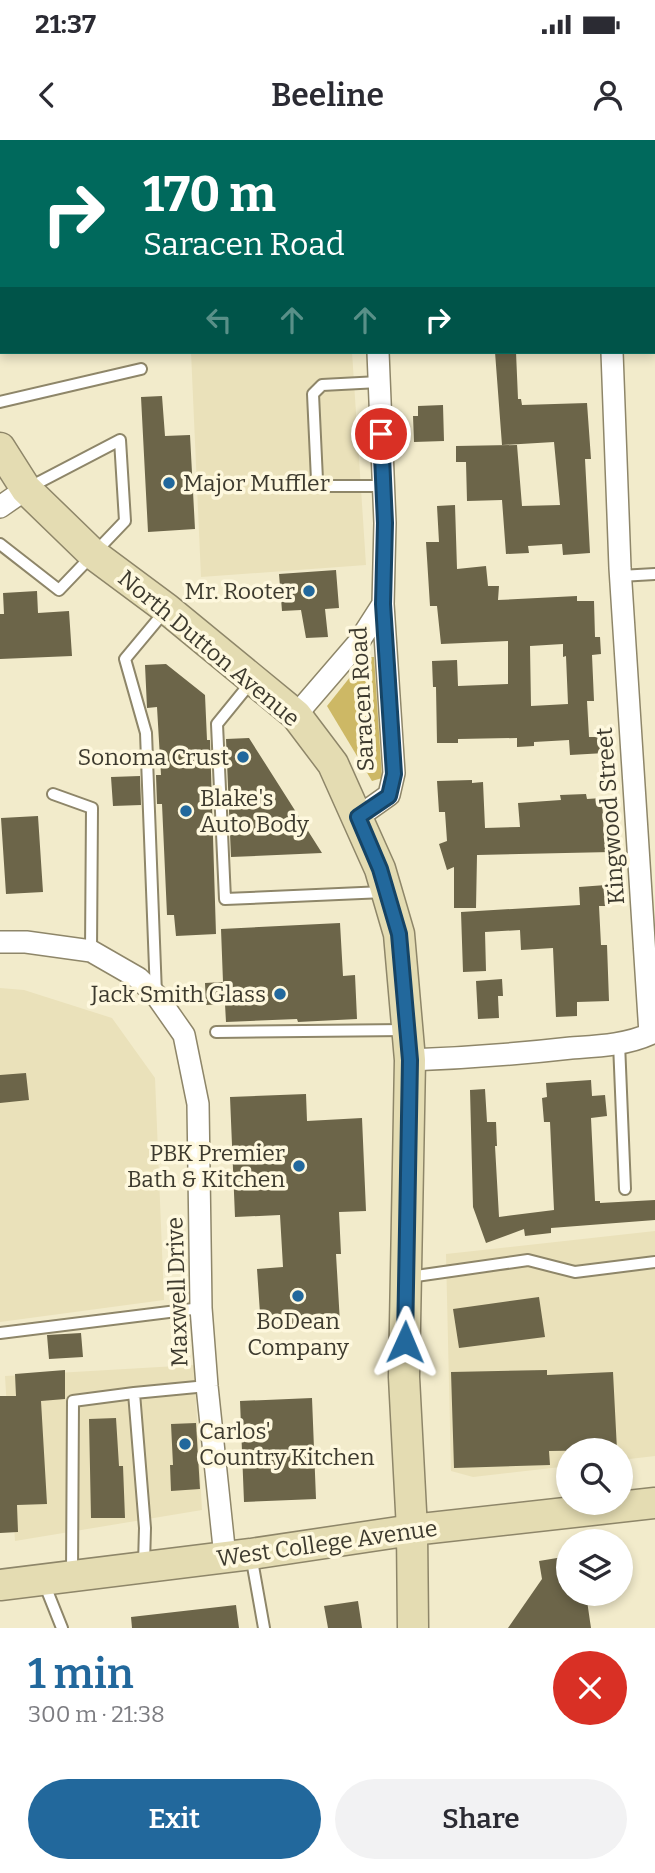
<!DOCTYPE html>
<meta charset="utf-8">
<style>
:root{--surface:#fff;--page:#f2f2f3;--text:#2b2b33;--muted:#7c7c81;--accent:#22689c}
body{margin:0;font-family:Bitter,serif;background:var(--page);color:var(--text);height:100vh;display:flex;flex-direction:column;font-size:26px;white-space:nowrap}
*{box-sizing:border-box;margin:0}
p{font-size:23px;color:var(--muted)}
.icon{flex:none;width:38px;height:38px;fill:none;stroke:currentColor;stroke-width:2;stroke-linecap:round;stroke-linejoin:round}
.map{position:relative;height:1488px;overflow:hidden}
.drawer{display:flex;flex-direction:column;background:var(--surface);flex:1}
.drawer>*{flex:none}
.hud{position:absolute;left:0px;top:0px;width:656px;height:214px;box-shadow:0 4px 10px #0003;background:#00695c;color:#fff;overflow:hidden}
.controls{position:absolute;left:556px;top:1298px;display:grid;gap:14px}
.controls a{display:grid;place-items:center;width:77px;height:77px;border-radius:50%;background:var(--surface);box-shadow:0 4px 10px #0003;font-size:35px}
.pin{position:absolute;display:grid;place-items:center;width:60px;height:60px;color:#fff;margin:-30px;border:4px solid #fff;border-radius:50%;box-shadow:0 2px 7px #0007}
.me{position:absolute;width:77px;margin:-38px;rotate:1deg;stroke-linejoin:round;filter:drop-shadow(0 0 5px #0008)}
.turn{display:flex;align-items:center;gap:24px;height:147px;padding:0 28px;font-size:32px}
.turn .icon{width:91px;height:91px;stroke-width:2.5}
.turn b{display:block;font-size:49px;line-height:60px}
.lanes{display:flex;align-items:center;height:66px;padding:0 28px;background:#0003;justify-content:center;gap:35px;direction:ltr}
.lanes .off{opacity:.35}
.round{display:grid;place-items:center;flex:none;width:74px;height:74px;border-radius:37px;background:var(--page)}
.overview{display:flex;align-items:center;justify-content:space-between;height:119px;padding:0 28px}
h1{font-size:42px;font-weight:600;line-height:52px;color:var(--accent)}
.button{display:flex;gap:14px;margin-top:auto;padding:14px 28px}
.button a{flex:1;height:80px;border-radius:42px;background:var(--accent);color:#fff;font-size:28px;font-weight:600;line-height:80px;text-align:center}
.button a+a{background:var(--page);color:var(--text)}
.status{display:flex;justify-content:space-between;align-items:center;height:49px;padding:0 35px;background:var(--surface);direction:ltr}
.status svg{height:19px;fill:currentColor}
header{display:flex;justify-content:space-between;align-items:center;height:91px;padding:0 28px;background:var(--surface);font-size:32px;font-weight:600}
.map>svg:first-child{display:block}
.built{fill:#eae1ba}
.green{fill:#cdb865}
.building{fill:#6c6549;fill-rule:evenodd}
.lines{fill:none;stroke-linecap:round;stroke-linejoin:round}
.service-casing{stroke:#8e8669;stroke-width:14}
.minor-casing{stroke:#8e8669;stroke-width:24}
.secondary-casing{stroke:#8e8669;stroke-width:33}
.service{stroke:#fff;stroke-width:10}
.minor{stroke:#fff;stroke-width:21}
.secondary{stroke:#e4dcb2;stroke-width:30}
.route-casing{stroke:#164465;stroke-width:18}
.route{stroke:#22689c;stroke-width:12}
.poi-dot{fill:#22689c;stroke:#fef8de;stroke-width:2.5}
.labels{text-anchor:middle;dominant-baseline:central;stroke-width:7;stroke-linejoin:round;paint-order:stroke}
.poi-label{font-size:23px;fill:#3d3a2e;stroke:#fef8de;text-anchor:end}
.street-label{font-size:23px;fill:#3d3a2e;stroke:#fef8de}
</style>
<div class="status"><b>21:37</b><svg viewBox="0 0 49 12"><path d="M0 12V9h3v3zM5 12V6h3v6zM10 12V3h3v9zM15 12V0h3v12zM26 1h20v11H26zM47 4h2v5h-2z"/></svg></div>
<header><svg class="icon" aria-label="back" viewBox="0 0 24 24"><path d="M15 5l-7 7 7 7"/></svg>Beeline<svg class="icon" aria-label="person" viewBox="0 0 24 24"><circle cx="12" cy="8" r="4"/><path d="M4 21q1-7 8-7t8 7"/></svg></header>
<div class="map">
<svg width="655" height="1488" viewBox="0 0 655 1488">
<rect width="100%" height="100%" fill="#f2ebcb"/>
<path class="built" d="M 191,212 L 352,212 L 366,425 L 201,437 Z
M 0,848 L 24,850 L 112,878 L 155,938 L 164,1160 L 0,1182 Z
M 655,1091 L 655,1316 L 621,1320 L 621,1311 L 569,1311 L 569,1326 L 473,1337 L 451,1331 L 446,1114 Z
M 194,1225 L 202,1370 L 15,1401 L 5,1236 Z"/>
<path class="green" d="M 366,517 L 374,517 L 382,638 L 372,641 L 327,566 Z"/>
<path class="building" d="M 495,212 L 516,212 L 518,259 L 521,259 L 522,265 L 587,263 L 591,319 L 585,319 L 590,413 L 563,415 L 562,404 L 528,406 L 529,413 L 506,414 L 502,360 L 467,361 L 466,322 L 456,322 L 456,306 L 517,305 L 522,366 L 560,365 L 554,302 L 502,305 Z
M 162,256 L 165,296 L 190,295 L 195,389 L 148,392 L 141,257 Z
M 443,265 L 444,301 L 414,302 L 413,276 L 418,276 L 418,266 Z
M 455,365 L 457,429 L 486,426 L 488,446 L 499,446 L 498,460 L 577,456 L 577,461 L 594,461 L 595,497 L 600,497 L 601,514 L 592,515 L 594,561 L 587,561 L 589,597 L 604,597 L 605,613 L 570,615 L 569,600 L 534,602 L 534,606 L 517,607 L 517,598 L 458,599 L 458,603 L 437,603 L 436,547 L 433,547 L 432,521 L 457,520 L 458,546 L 508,544 L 508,501 L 441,504 L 437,466 L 430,466 L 426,402 L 439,402 L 437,366 ZM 563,504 L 563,517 L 566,516 L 568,564 L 531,566 L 530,506 Z
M 336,430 L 339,468 L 325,469 L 328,497 L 306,498 L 301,470 L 282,471 L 279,434 Z
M 37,451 L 38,473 L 69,471 L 72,516 L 0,519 L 0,474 L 4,474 L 3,453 Z
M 166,524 L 205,555 L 207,600 L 210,600 L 216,794 L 176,796 L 174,775 L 167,775 L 162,664 L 157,664 L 156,635 L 161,635 L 157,567 L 147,568 L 145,525 Z
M 249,598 L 322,713 L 231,717 L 226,599 Z
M 140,636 L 141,665 L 113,666 L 111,637 Z
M 472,640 L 472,643 L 483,642 L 485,688 L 520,687 L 518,663 L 561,660 L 560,655 L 586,654 L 587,659 L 602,658 L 604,696 L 610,696 L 611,712 L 477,715 L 476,768 L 454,768 L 454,727 L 447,730 L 439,704 L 447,701 L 445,672 L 439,672 L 437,641 Z
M 38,676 L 43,752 L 6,754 L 1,678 Z
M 606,745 L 607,766 L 599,766 L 601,805 L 607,805 L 609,861 L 577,862 L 577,876 L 556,877 L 553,808 L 521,810 L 520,790 L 485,792 L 486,831 L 463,832 L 461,772 L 580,765 L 579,747 Z
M 340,783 L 343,836 L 355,835 L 357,879 L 298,882 L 297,879 L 226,882 L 225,864 L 206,865 L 205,843 L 223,842 L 221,789 Z
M 502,839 L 503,856 L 498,856 L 499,878 L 478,879 L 476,841 Z
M 26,933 L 29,960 L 0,963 L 0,935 Z
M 591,940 L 592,956 L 605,955 L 607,976 L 591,978 L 595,1061 L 600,1061 L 600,1063 L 655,1060 L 655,1080 L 551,1088 L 551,1093 L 525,1096 L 524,1089 L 486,1103 L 473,1067 L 470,950 L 485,949 L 487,982 L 496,982 L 497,1006 L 495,1006 L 499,1077 L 554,1070 L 550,982 L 544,982 L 542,958 L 547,957 L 546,943 Z
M 306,954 L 307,981 L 362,978 L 366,1071 L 339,1072 L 341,1114 L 336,1114 L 340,1183 L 261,1188 L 257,1129 L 283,1127 L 280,1075 L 235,1077 L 230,957 Z
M 539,1157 L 545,1197 L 459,1208 L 453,1169 Z
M 81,1193 L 83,1217 L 49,1219 L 47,1195 Z
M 65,1230 L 65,1259 L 41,1261 L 47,1364 L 17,1365 L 18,1392 L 0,1393 L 0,1256 L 16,1256 L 15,1234 Z
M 547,1230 L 547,1235 L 613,1232 L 617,1310 L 549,1311 L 550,1325 L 454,1328 L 451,1232 Z
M 312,1258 L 316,1359 L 244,1362 L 240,1261 Z
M 116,1278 L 119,1326 L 123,1326 L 125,1378 L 91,1378 L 89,1279 Z
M 196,1283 L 200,1349 L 171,1351 L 170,1325 L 173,1325 L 171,1284 Z
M 569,1416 L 569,1454 L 586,1454 L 591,1488 L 508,1488 L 542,1439 L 539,1421 Z
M 358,1461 L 362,1488 L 328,1488 L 324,1466 Z
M 236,1465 L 239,1488 L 132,1488 L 131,1477 Z"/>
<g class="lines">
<g class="service-casing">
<path id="service" d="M 313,0 L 315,2
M 449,0 L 449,2
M 263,2 L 266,0
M 379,242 L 322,245 L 313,254 L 317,340 L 324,346 L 383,346
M 0,262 L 141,229
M 0,404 L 59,450 L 125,381 L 120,300 L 28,348
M 620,436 L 655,434
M 252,541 L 217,584 L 225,759 L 384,752
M 53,654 L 92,668 L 91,811
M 156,854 L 146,593 L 125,519 L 165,471
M 216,892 L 405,890
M 619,903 L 625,1049
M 409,1137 L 528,1120 L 575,1132 L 655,1122
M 0,1193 L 201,1168
M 134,1253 L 207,1246
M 251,1415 L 264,1488
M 72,1435 L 73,1261 L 134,1253 L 145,1388 L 144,1424
M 44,1443 L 62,1488"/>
</g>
<g class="minor-casing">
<path id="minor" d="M 369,0 L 369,2
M 603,0 L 603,2
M 0,367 L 26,349
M 296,575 L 358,503 L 383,464 L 385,383 L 378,212
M 358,677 L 389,655 L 394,633 L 383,464
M 0,802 L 26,802 L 91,811 L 138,838 L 156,855 L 184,895 L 198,964 L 201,1168 L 207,1246 L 225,1417
M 410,920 C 464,918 518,914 571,908 C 598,906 626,905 650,894 L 620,428 L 612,212"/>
</g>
<g class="secondary-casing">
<path id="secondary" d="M 0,308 L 26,349 L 93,414 L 167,469 L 296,575 L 333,624 L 380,729 L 399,794 L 410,920 L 404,1237 L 412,1390 L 413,1488
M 0,1445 L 251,1414 L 412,1390 L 655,1363"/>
</g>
<use href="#service" class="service"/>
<use href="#minor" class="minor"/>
<use href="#secondary" class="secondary"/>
</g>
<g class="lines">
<g class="route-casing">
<path id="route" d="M 381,294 L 385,383 L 383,464 L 394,634 L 389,656 L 358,677 L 380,729 L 399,794 L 410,920 L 405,1202"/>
</g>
<use href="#route" class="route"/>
</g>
<g class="poi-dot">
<circle cx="169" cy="343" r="7"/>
<circle cx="309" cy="451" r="7"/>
<circle cx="243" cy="617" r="7"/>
<circle cx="186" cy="671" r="7"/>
<circle cx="280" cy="854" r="7"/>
<circle cx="299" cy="1026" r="7"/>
<circle cx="298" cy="1156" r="7"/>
<circle cx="185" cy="1304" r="7"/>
</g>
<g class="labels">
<g class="poi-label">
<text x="183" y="343" text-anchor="start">Major Muffler</text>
<text x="295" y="451">Mr. Rooter</text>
<text x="229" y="617">Sonoma Crust</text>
<text x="200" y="658" text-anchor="start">Blake's<tspan x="200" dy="26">Auto Body</tspan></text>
<text x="266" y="854">Jack Smith Glass</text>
<text x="285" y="1013">PBK Premier<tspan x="285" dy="26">Bath &amp; Kitchen</tspan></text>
<text x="298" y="1181" text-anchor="middle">BoDean<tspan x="298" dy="26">Company</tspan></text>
<text x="199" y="1291" text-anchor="start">Carlos'<tspan x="199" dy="26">Country Kitchen</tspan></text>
</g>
<g class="street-label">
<text transform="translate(209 508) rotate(40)">North Dutton Avenue</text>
<text transform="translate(362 559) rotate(-93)">Saracen Road</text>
<text transform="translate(610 676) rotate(-94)">Kingwood Street</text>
<text transform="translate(177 1152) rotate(-92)">Maxwell Drive</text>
<text transform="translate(327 1403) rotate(-8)">West College Avenue</text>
</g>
</g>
</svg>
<div class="controls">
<a><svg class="icon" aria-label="search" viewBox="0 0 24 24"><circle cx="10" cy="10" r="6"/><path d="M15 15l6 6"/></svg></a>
<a><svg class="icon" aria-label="layers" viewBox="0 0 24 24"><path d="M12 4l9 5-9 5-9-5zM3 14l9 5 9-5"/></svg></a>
</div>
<div class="pin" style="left:381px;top:294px;background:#d93025"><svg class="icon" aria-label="arrive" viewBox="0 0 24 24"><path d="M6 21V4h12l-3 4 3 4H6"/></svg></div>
<svg class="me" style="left:405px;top:1202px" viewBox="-20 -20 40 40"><path d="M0-17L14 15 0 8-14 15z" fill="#22689c" stroke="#fff" stroke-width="4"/></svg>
<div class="hud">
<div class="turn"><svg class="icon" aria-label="right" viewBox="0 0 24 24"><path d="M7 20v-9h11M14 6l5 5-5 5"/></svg><div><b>170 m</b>Saracen Road</div></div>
<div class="lanes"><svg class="icon off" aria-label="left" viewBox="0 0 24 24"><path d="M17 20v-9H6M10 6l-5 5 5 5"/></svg><svg class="icon off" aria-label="ahead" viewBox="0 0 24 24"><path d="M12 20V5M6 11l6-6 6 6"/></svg><svg class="icon off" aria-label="ahead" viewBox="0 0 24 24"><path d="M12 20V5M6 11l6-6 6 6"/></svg><svg class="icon" aria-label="right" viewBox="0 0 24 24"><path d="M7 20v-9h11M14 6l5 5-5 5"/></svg></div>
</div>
</div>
<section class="drawer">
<div class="overview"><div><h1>1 min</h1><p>300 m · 21:38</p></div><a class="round" style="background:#d93025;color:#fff"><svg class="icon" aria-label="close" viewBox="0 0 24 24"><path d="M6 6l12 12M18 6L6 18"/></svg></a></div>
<div class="button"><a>Exit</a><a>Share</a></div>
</section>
